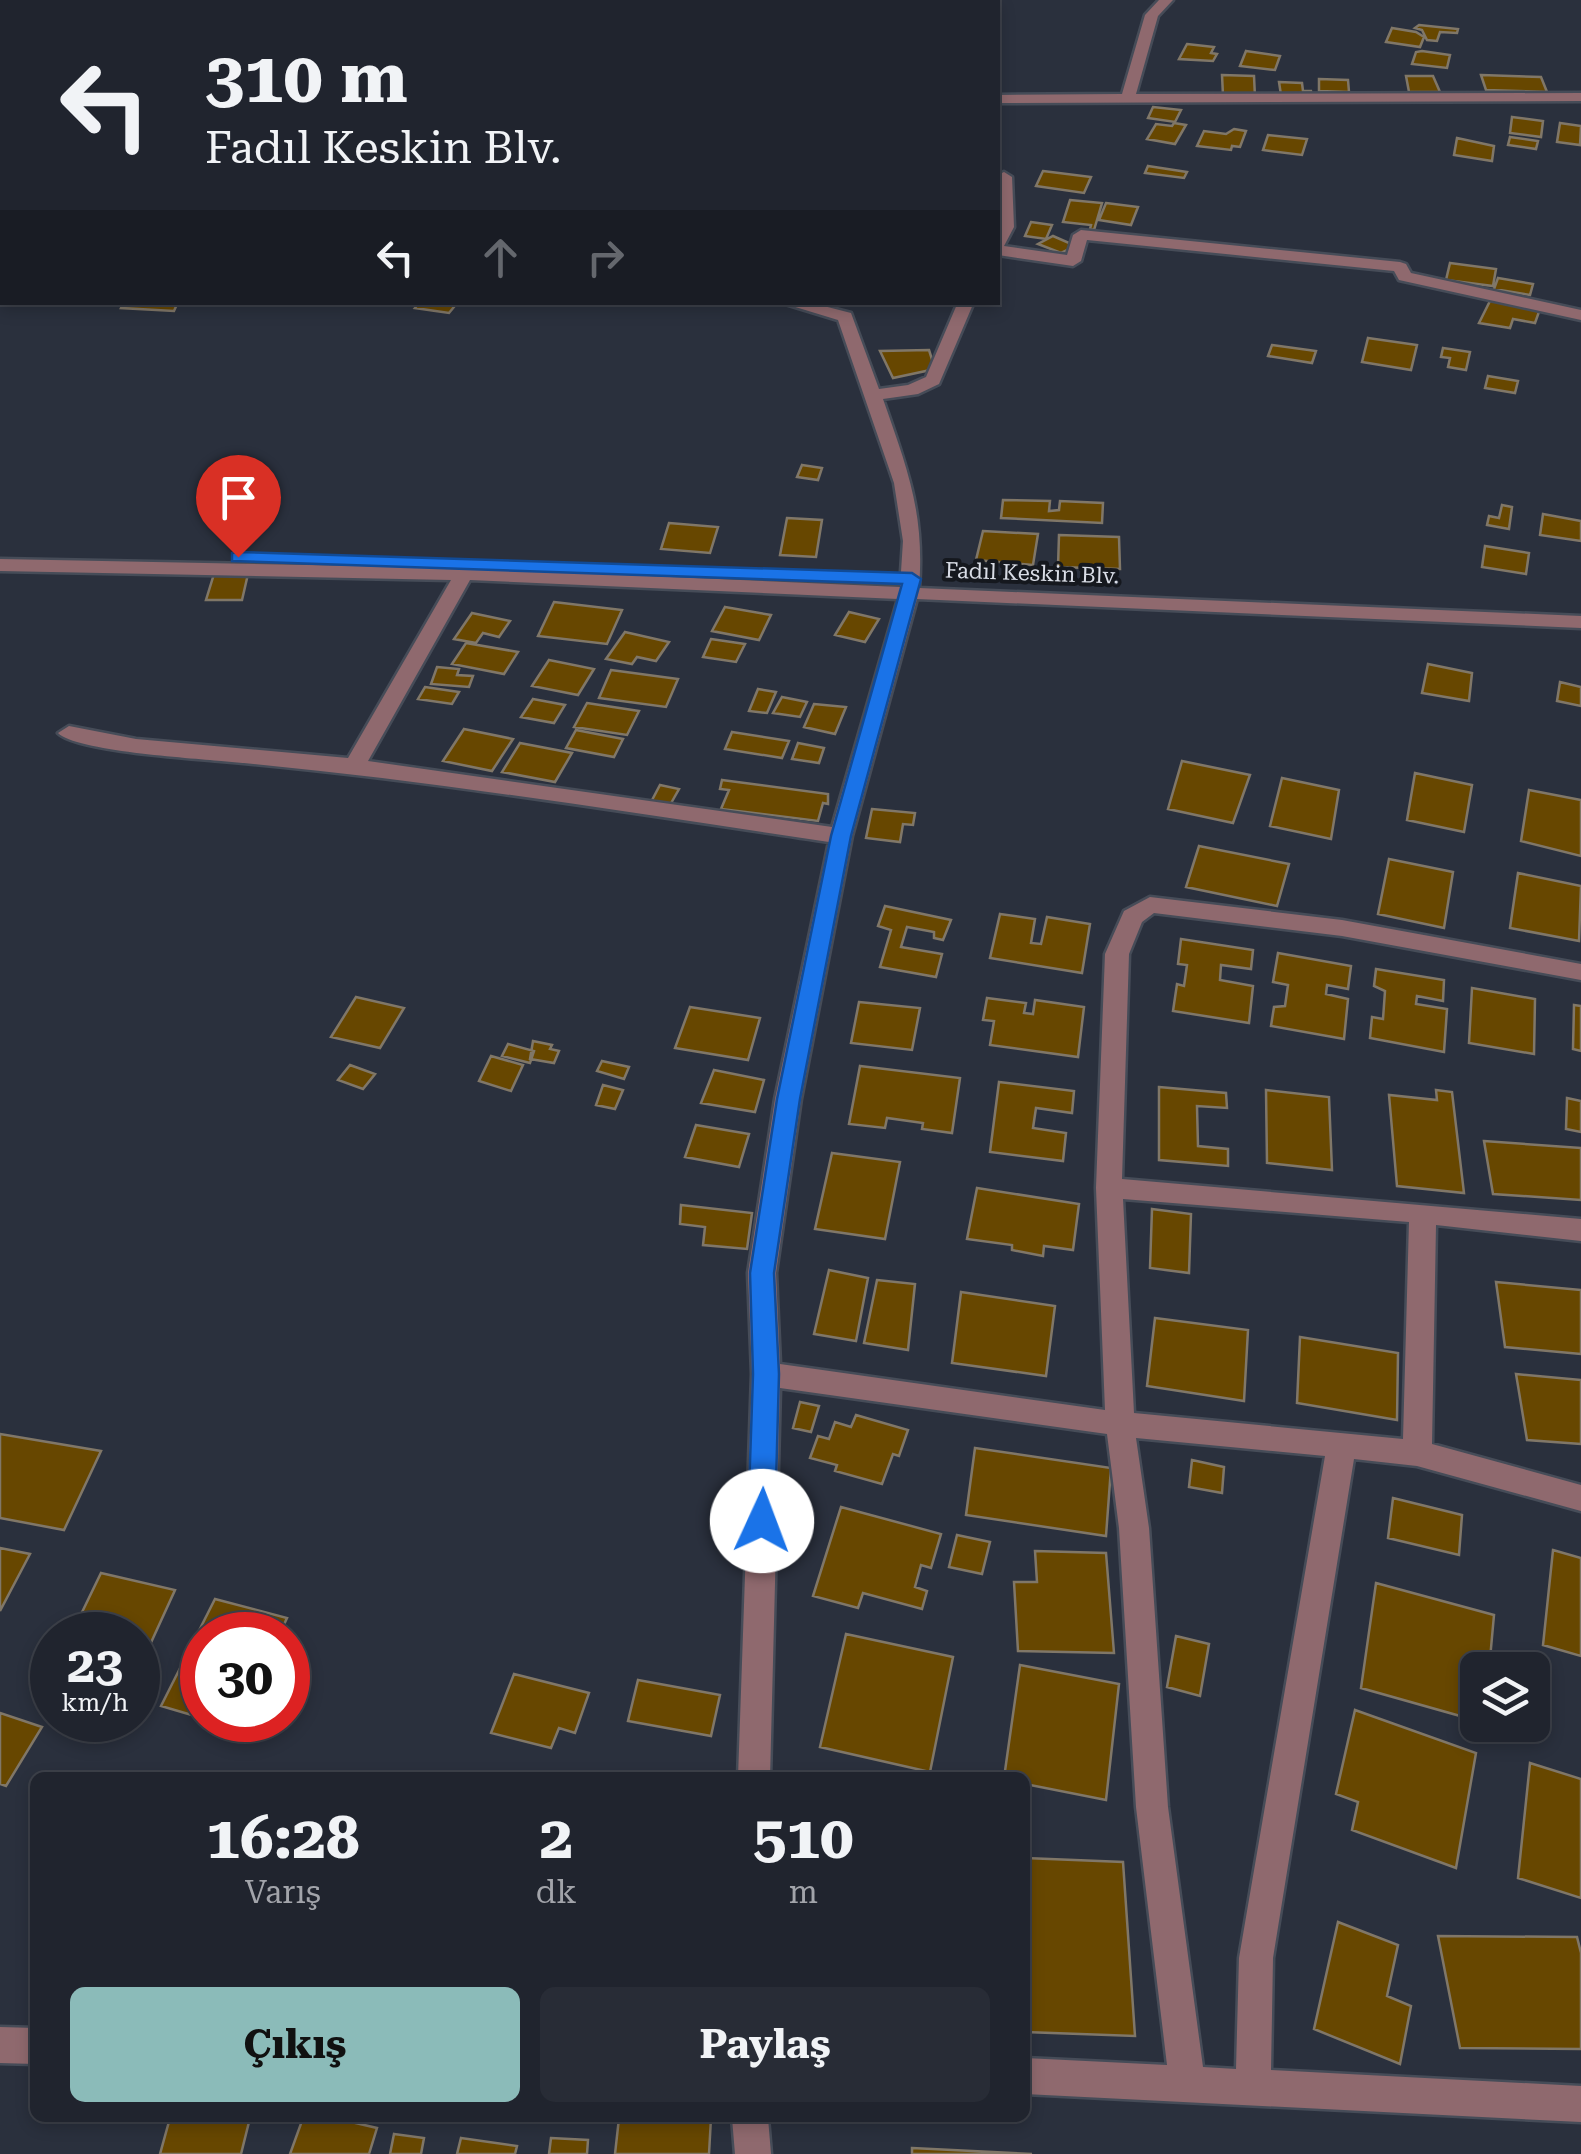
<!DOCTYPE html>
<html lang="tr">
<meta charset="utf-8">
<style>
:root{--surface:#20242e;--page:#282c36;--text:#f1f3f6;--muted:#a2a4aa;--line:#3d414a;--accent:#8bbbb9}
body{margin:0;font-family:"Roboto Serif",serif;background:var(--page);color:var(--text);height:100vh;display:flex;flex-direction:column;font-size:38px;white-space:nowrap}
*{box-sizing:border-box;margin:0}
p{font-size:32px;color:var(--muted)}
.icon{flex:none;width:55px;height:55px;fill:none;stroke:currentColor;stroke-width:2;stroke-linecap:round;stroke-linejoin:round}
.map{position:relative;flex:1;overflow:hidden}
.side{position:absolute;left:30px;top:1772px;width:1000px;height:350px;display:flex;flex-direction:column;background:var(--surface);border-radius:15px;box-shadow:0 5px 15px #0003,0 0 0 2px var(--line)}
.side>*{flex:none}
.hud{position:absolute;left:0px;top:0px;width:1000px;height:305px;box-shadow:0 5px 15px #0003,0 0 0 2px var(--line);background:#20242e;color:var(--text);overflow:hidden}
.buttons{position:absolute;left:1460px;top:1652px;display:grid;gap:20px}
.buttons a{display:grid;place-items:center;width:90px;height:90px;border-radius:15px;background:var(--surface);box-shadow:0 5px 15px #0003,0 0 0 2px var(--line);font-size:50px}
.speed{position:absolute;left:30px;top:1612px;display:flex;gap:20px;font-size:50px;font-weight:700;text-align:center}
.speed>*{display:grid;place-content:center;width:130px;height:130px;border-radius:50%;background:var(--surface);box-shadow:0 5px 15px #0003,0 0 0 2px var(--line);line-height:1}
.speed small{font-size:25px;font-weight:400}
.speed .limit{border:15px solid #d22;background:#fff;color:#111}
.pin{position:absolute;display:grid;place-items:center;width:85px;height:85px;color:#fff;margin:-102px -42px;border-radius:50% 50% 50% 0;rotate:-45deg;box-shadow:0 0 10px #0007}
.pin .icon{rotate:45deg}
.me{position:absolute;width:110px;margin:-55px;rotate:2deg;stroke-linejoin:round;filter:drop-shadow(0 0 8px #0008)}
.turn{display:flex;align-items:center;gap:35px;height:210px;padding:0 40px;font-size:45px}
.turn .icon{width:130px;height:130px;stroke-width:2.5}
.turn b{display:block;font-size:70px;line-height:85px}
.lanes{display:flex;align-items:center;height:95px;padding:0 40px;background:#0003;justify-content:center;gap:50px;direction:ltr}
.lanes .off{opacity:.35}
.eta{display:flex;justify-content:space-evenly;align-items:center;height:170px;text-align:center}
.eta b{font-size:60px;font-weight:700;line-height:70px}
.primary-button{display:flex;gap:20px;margin-top:auto;padding:20px 40px}
.primary-button a{flex:1;height:115px;border-radius:15px;background:var(--accent);color:#111;font-size:40px;font-weight:700;line-height:115px;text-align:center}
.primary-button a+a{background:var(--page);color:var(--text)}
.map>svg:first-child{display:block}
.building{fill:#674700;stroke:#807768;stroke-width:2.5}
.lines{fill:none;stroke-linecap:round;stroke-linejoin:round}
.minor-casing{stroke:#464c58;stroke-width:5}
.highway-casing{stroke:#464c58;stroke-width:5}
.minor{fill:#8f696e;fill-rule:evenodd}
.highway{fill:#fcc3ca;fill-rule:evenodd}
.route{fill:#1a73e8;stroke:#114b97;stroke-width:2.5}
.labels{text-anchor:middle;dominant-baseline:central;stroke-width:8;stroke-linejoin:round;paint-order:stroke}
.far-street-label{font-size:22px;fill:#d9dde6;stroke:#15181e}
</style>
<div class="map">
<svg width="1581" height="2154" viewBox="0 0 1581 2154">
<rect width="100%" height="100%" fill="#2a303d"/>
<path class="building" d="M 1419,25 L 1458,29 L 1457,33 L 1440,32 L 1437,41 L 1427,40 L 1422,30 L 1415,28 Z
M 1392,28 L 1416,32 L 1424,37 L 1420,47 L 1386,42 Z
M 1187,44 L 1214,47 L 1211,53 L 1217,54 L 1213,61 L 1179,59 Z
M 1246,51 L 1280,56 L 1275,70 L 1240,66 Z
M 1422,51 L 1450,55 L 1447,68 L 1412,64 L 1416,52 Z
M 1222,75 L 1254,76 L 1255,97 L 1223,95 Z
M 1481,75 L 1541,77 L 1547,92 L 1486,90 Z
M 1406,76 L 1433,76 L 1440,92 L 1409,92 Z
M 1319,79 L 1348,80 L 1349,92 L 1319,91 Z
M 1279,82 L 1302,83 L 1303,91 L 1311,91 L 1312,96 L 1281,95 Z
M 1153,107 L 1181,110 L 1175,122 L 1148,118 Z
M 1512,117 L 1543,121 L 1541,137 L 1510,133 Z
M 1174,123 L 1186,125 L 1175,144 L 1147,139 L 1156,124 L 1172,126 Z
M 1560,123 L 1581,126 L 1580,145 L 1557,142 Z
M 1234,129 L 1246,131 L 1240,147 L 1232,146 L 1231,150 L 1197,146 L 1204,131 L 1226,134 Z
M 1268,135 L 1307,139 L 1302,155 L 1263,150 Z
M 1510,137 L 1538,141 L 1536,149 L 1508,145 Z
M 1457,138 L 1494,146 L 1492,161 L 1454,155 Z
M 1148,166 L 1187,172 L 1184,178 L 1145,173 Z
M 1043,171 L 1091,177 L 1084,193 L 1036,186 Z
M 1070,200 L 1102,203 L 1094,230 L 1090,229 L 1091,225 L 1063,222 Z
M 1106,203 L 1138,207 L 1131,225 L 1099,220 Z
M 1031,222 L 1052,225 L 1046,239 L 1025,236 Z
M 1053,236 L 1076,246 L 1061,253 L 1038,244 Z
M 1450,263 L 1496,269 L 1493,286 L 1446,280 Z
M 1498,278 L 1533,284 L 1530,295 L 1494,289 Z
M 1491,299 L 1540,309 L 1535,323 L 1513,319 L 1510,328 L 1479,323 Z
M 124,302 L 178,302 L 174,311 L 121,308 Z
M 420,302 L 458,302 L 449,313 L 415,308 Z
M 1368,338 L 1417,345 L 1411,370 L 1362,362 Z
M 1272,345 L 1316,351 L 1312,363 L 1268,356 Z
M 1443,348 L 1470,352 L 1466,370 L 1448,367 L 1450,358 L 1441,357 Z
M 929,350 L 935,369 L 893,378 L 880,351 Z
M 1488,376 L 1518,381 L 1515,393 L 1485,388 Z
M 802,465 L 822,468 L 818,480 L 797,477 Z
M 1003,500 L 1050,501 L 1049,511 L 1059,510 L 1060,501 L 1103,503 L 1102,523 L 1001,518 Z
M 1502,505 L 1512,507 L 1509,529 L 1487,525 L 1489,516 L 1499,518 Z
M 1543,514 L 1581,521 L 1581,541 L 1540,535 Z
M 787,518 L 822,520 L 816,557 L 780,555 Z
M 669,523 L 718,527 L 710,553 L 661,549 Z
M 983,531 L 1038,534 L 1033,565 L 976,560 Z
M 1059,535 L 1119,537 L 1120,569 L 1058,567 Z
M 1485,546 L 1529,553 L 1526,574 L 1482,567 Z
M 214,574 L 248,574 L 242,600 L 206,600 Z
M 554,602 L 622,610 L 607,644 L 538,636 Z
M 725,607 L 771,615 L 759,640 L 712,631 Z
M 849,612 L 879,619 L 865,642 L 835,635 Z
M 472,613 L 510,621 L 499,637 L 483,633 L 476,643 L 454,639 Z
M 625,632 L 669,642 L 656,661 L 637,657 L 632,664 L 606,659 Z
M 711,639 L 745,644 L 736,662 L 703,657 Z
M 466,643 L 518,652 L 504,674 L 452,664 Z
M 549,660 L 594,669 L 578,695 L 532,686 Z
M 1428,664 L 1472,673 L 1469,701 L 1422,693 Z
M 437,667 L 459,669 L 457,675 L 473,676 L 469,687 L 431,684 Z
M 611,670 L 678,679 L 666,707 L 599,698 Z
M 1560,682 L 1581,687 L 1581,706 L 1557,701 Z
M 425,687 L 459,692 L 452,704 L 418,699 Z
M 758,689 L 776,692 L 767,713 L 749,711 Z
M 782,697 L 807,702 L 800,717 L 773,713 Z
M 533,699 L 565,705 L 554,723 L 521,717 Z
M 587,703 L 639,711 L 627,735 L 574,727 Z
M 814,704 L 846,707 L 835,734 L 804,727 Z
M 464,729 L 513,739 L 492,771 L 443,761 Z
M 576,730 L 623,739 L 614,757 L 566,748 Z
M 732,732 L 789,741 L 782,758 L 725,749 Z
M 520,743 L 572,753 L 555,782 L 502,772 Z
M 798,743 L 824,748 L 819,763 L 792,759 Z
M 1182,761 L 1250,775 L 1233,823 L 1168,809 Z
M 1415,773 L 1472,785 L 1464,832 L 1407,820 Z
M 1282,778 L 1339,790 L 1331,839 L 1270,826 Z
M 722,780 L 828,794 L 828,804 L 823,803 L 818,821 L 721,809 L 729,790 L 720,789 Z
M 660,785 L 679,789 L 670,805 L 651,802 Z
M 1529,790 L 1581,800 L 1581,856 L 1521,841 Z
M 872,809 L 915,813 L 913,825 L 903,824 L 900,842 L 866,838 Z
M 1199,846 L 1289,864 L 1277,906 L 1186,887 Z
M 1389,859 L 1453,872 L 1444,928 L 1378,914 Z
M 1518,873 L 1581,886 L 1579,941 L 1510,928 Z
M 885,906 L 951,920 L 943,940 L 934,938 L 934,932 L 907,927 L 901,947 L 942,954 L 936,977 L 880,967 L 891,930 L 878,926 Z
M 1000,914 L 1035,919 L 1031,943 L 1041,944 L 1047,917 L 1090,924 L 1082,973 L 990,958 Z
M 1181,939 L 1253,950 L 1251,969 L 1221,965 L 1220,980 L 1253,986 L 1249,1023 L 1173,1011 L 1177,984 L 1184,986 L 1187,965 L 1178,964 Z
M 1278,953 L 1351,966 L 1348,989 L 1327,985 L 1326,994 L 1348,999 L 1344,1039 L 1271,1026 L 1274,1007 L 1285,1006 L 1288,985 L 1273,982 Z
M 1376,969 L 1444,980 L 1443,1001 L 1417,996 L 1416,1004 L 1447,1009 L 1444,1052 L 1370,1038 L 1372,1017 L 1383,1019 L 1385,991 L 1374,986 Z
M 1472,988 L 1535,999 L 1534,1054 L 1469,1043 Z
M 356,997 L 404,1008 L 380,1048 L 331,1037 Z
M 987,998 L 1026,1003 L 1024,1013 L 1033,1014 L 1035,1000 L 1084,1007 L 1078,1057 L 990,1045 L 994,1021 L 983,1020 Z
M 859,1002 L 920,1008 L 912,1050 L 851,1043 Z
M 1574,1005 L 1581,1006 L 1581,1051 L 1573,1049 Z
M 690,1007 L 760,1018 L 748,1060 L 675,1048 Z
M 533,1041 L 552,1045 L 550,1049 L 559,1051 L 554,1063 L 530,1059 Z
M 508,1044 L 534,1051 L 530,1063 L 502,1056 Z
M 491,1056 L 523,1065 L 511,1091 L 479,1081 Z
M 602,1061 L 629,1067 L 624,1079 L 597,1071 Z
M 350,1065 L 375,1074 L 363,1089 L 338,1080 Z
M 860,1066 L 960,1078 L 952,1133 L 922,1129 L 923,1123 L 887,1118 L 885,1128 L 849,1124 Z
M 714,1070 L 764,1080 L 755,1112 L 701,1103 Z
M 999,1082 L 1074,1091 L 1072,1113 L 1036,1108 L 1033,1128 L 1066,1133 L 1063,1161 L 990,1152 Z
M 603,1085 L 623,1090 L 615,1109 L 596,1105 Z
M 1159,1087 L 1226,1093 L 1227,1108 L 1197,1106 L 1198,1146 L 1228,1149 L 1228,1166 L 1159,1160 Z
M 1266,1090 L 1329,1097 L 1332,1170 L 1267,1163 Z
M 1436,1090 L 1452,1092 L 1464,1193 L 1397,1186 L 1389,1095 L 1437,1100 Z
M 1567,1098 L 1581,1101 L 1581,1132 L 1566,1129 Z
M 696,1125 L 749,1134 L 739,1167 L 685,1157 Z
M 1484,1141 L 1581,1148 L 1581,1200 L 1493,1194 Z
M 832,1153 L 900,1162 L 885,1239 L 815,1229 Z
M 977,1188 L 1079,1204 L 1073,1250 L 1044,1246 L 1043,1256 L 1012,1250 L 1012,1245 L 967,1239 Z
M 681,1205 L 752,1213 L 747,1249 L 703,1245 L 705,1227 L 680,1224 Z
M 1152,1209 L 1191,1214 L 1189,1273 L 1150,1268 Z
M 829,1270 L 868,1278 L 856,1341 L 814,1334 Z
M 877,1280 L 915,1284 L 908,1350 L 864,1343 Z
M 1496,1282 L 1581,1290 L 1581,1354 L 1505,1347 Z
M 961,1292 L 1055,1306 L 1046,1376 L 952,1363 Z
M 1155,1318 L 1248,1330 L 1244,1401 L 1147,1386 Z
M 1300,1337 L 1398,1353 L 1397,1420 L 1297,1403 Z
M 1516,1374 L 1581,1380 L 1581,1444 L 1527,1440 Z
M 800,1402 L 819,1406 L 811,1432 L 793,1428 Z
M 856,1415 L 908,1430 L 899,1456 L 893,1454 L 882,1484 L 835,1471 L 837,1465 L 810,1458 L 818,1436 L 829,1439 L 835,1422 L 851,1427 Z
M 0,1434 L 101,1451 L 64,1530 L 0,1518 Z
M 975,1448 L 1111,1468 L 1106,1536 L 966,1515 Z
M 1192,1460 L 1224,1467 L 1222,1493 L 1189,1487 Z
M 1393,1498 L 1462,1515 L 1459,1555 L 1388,1538 Z
M 841,1507 L 941,1534 L 931,1568 L 921,1565 L 915,1587 L 927,1591 L 922,1609 L 863,1593 L 858,1608 L 813,1596 Z
M 957,1535 L 990,1542 L 982,1574 L 949,1567 Z
M 0,1548 L 30,1554 L 0,1611 Z
M 1553,1550 L 1581,1558 L 1581,1656 L 1543,1645 Z
M 1035,1551 L 1106,1553 L 1114,1653 L 1018,1651 L 1014,1582 L 1037,1582 Z
M 101,1573 L 175,1590 L 138,1671 L 138,1635 L 71,1635 Z
M 1376,1583 L 1494,1615 L 1489,1670 L 1478,1670 L 1478,1721 L 1361,1688 Z
M 215,1599 L 287,1618 L 279,1635 L 202,1635 L 202,1718 L 161,1706 Z
M 846,1634 L 953,1657 L 930,1772 L 820,1747 Z
M 1176,1636 L 1209,1644 L 1200,1696 L 1167,1687 Z
M 1020,1665 L 1119,1684 L 1106,1800 L 1025,1784 L 1025,1778 L 1004,1778 Z
M 514,1674 L 589,1693 L 575,1733 L 559,1728 L 551,1748 L 491,1733 Z
M 638,1680 L 720,1695 L 711,1736 L 628,1721 Z
M 1355,1710 L 1476,1753 L 1456,1868 L 1352,1830 L 1358,1802 L 1336,1794 Z
M 0,1713 L 42,1727 L 6,1786 L 0,1784 Z
M 211,1720 L 279,1720 L 272,1736 Z
M 1530,1763 L 1581,1779 L 1581,1898 L 1518,1878 Z
M 1025,1858 L 1123,1862 L 1135,2036 L 1025,2032 Z
M 1338,1922 L 1398,1945 L 1387,1996 L 1411,2006 L 1400,2064 L 1314,2029 Z
M 1438,1936 L 1577,1937 L 1581,1953 L 1581,2049 L 1460,2048 Z
M 170,2118 L 250,2118 L 241,2154 L 160,2154 Z
M 303,2118 L 334,2118 L 377,2128 L 369,2154 L 290,2154 Z
M 619,2118 L 711,2118 L 709,2154 L 615,2154 Z
M 394,2134 L 424,2138 L 421,2154 L 390,2154 Z
M 461,2138 L 517,2146 L 515,2154 L 457,2154 Z
M 551,2138 L 588,2140 L 587,2154 L 549,2154 Z
M 912,2148 L 1032,2154 L 912,2154 Z"/>
<g class="lines">
<g class="minor-casing">
<path id="minor" d="M 1159,0 L 1173,0 L 1158,16 L 1136,94 L 1581,93 L 1581,101 L 998,103 L 998,95 L 1122,94 L 1145,15 Z
M 1004,172 L 1012,177 L 1014,227 L 1004,246 L 1067,255 L 1073,235 L 1081,230 L 1400,262 L 1406,264 L 1411,273 L 1581,310 L 1581,320 L 1399,280 L 1394,271 L 1087,240 L 1081,261 L 1073,266 L 998,255 L 998,175 Z
M 0,264 L 2,264 L 2,274 L 0,274 Z
M 779,302 L 808,302 L 851,313 L 879,389 L 908,385 L 926,377 L 958,302 L 974,302 L 939,384 L 918,394 L 883,399 C 907,468 925,513 919,588 L 1581,616 L 1581,628 L 917,599 L 852,836 L 801,1099 L 776,1273 L 780,1364 L 1105,1410 L 1096,1188 L 1105,954 L 1124,911 L 1150,897 L 1342,920 L 1581,964 L 1581,980 L 1342,936 L 1154,913 L 1142,922 L 1129,954 L 1122,1179 L 1581,1219 L 1581,1241 L 1436,1225 L 1432,1444 L 1581,1485 L 1581,1511 L 1417,1466 L 1354,1459 L 1273,1958 L 1271,2070 L 1581,2086 L 1581,2122 L 1025,2094 L 1025,2058 L 1167,2065 L 1136,1807 L 1119,1528 L 1107,1434 L 780,1388 L 770,1778 L 738,1778 L 752,1374 L 748,1273 L 775,1099 L 829,842 C 626,812 424,779 221,761 C 190,758 76,751 58,733 L 69,726 L 136,739 L 348,758 L 451,580 L 0,571 L 0,559 L 464,568 L 900,587 L 903,541 L 894,483 L 838,320 ZM 470,580 L 898,599 L 832,827 L 368,761 ZM 1123,1199 L 1409,1222 L 1403,1439 L 1134,1413 ZM 1136,1438 L 1325,1456 L 1239,1958 L 1236,2069 L 1203,2067 L 1168,1807 L 1149,1528 Z
M 0,2027 L 35,2028 L 35,2064 L 0,2063 Z
M 732,2118 L 768,2118 L 771,2154 L 735,2154 Z"/>
</g>
<g class="highway-casing">
<path id="highway" d="M 2,36 L 2,46 L 0,47 L 0,37 Z"/>
</g>
<use href="#minor" class="minor"/>
<use href="#highway" class="highway"/>
</g>
<path class="route" d="M 238,552 L 912,573 L 921,579 L 851,836 L 800,1099 L 774,1273 L 779,1374 L 775,1521 L 771,1529 L 762,1533 L 752,1529 L 748,1521 L 753,1374 L 750,1273 L 777,1099 L 831,836 L 902,584 L 232,561 L 232,553 Z"/>
<g class="labels">
<g class="far-street-label">
<text transform="translate(1032 573) rotate(2)">Fadıl Keskin Blv.</text>
</g>
</g>
</svg>
<div class="buttons">
<a><svg class="icon" aria-label="layers" viewBox="0 0 24 24"><path d="M12 4l9 5-9 5-9-5zM3 14l9 5 9-5"/></svg></a>
</div>
<div class="speed"><div>23<small>km/h</small></div><div class="limit">30</div></div>
<div class="pin" style="left:238px;top:557px;background:#d93025"><svg class="icon" aria-label="arrive" viewBox="0 0 24 24"><path d="M6 21V4h12l-3 4 3 4H6"/></svg></div>
<svg class="me" style="left:762px;top:1521px" viewBox="-20 -20 40 40"><circle r="19" fill="#fff"/><path d="M0-13L10 11 0 6-10 11z" fill="#1a73e8"/></svg>
<div class="hud">
<div class="turn"><svg class="icon" aria-label="left" viewBox="0 0 24 24"><path d="M17 20v-9H6M10 6l-5 5 5 5"/></svg><div><b>310 m</b>Fadıl Keskin Blv.</div></div>
<div class="lanes"><svg class="icon" aria-label="left" viewBox="0 0 24 24"><path d="M17 20v-9H6M10 6l-5 5 5 5"/></svg><svg class="icon off" aria-label="ahead" viewBox="0 0 24 24"><path d="M12 20V5M6 11l6-6 6 6"/></svg><svg class="icon off" aria-label="right" viewBox="0 0 24 24"><path d="M7 20v-9h11M14 6l5 5-5 5"/></svg></div>
</div>
<section class="side">
<div class="eta">
<div><b>16:28</b><p>Varış</p></div>
<div><b>2</b><p>dk</p></div>
<div><b>510</b><p>m</p></div>
</div>
<div class="primary-button"><a>Çıkış</a><a>Paylaş</a></div>
</section>
</div>
